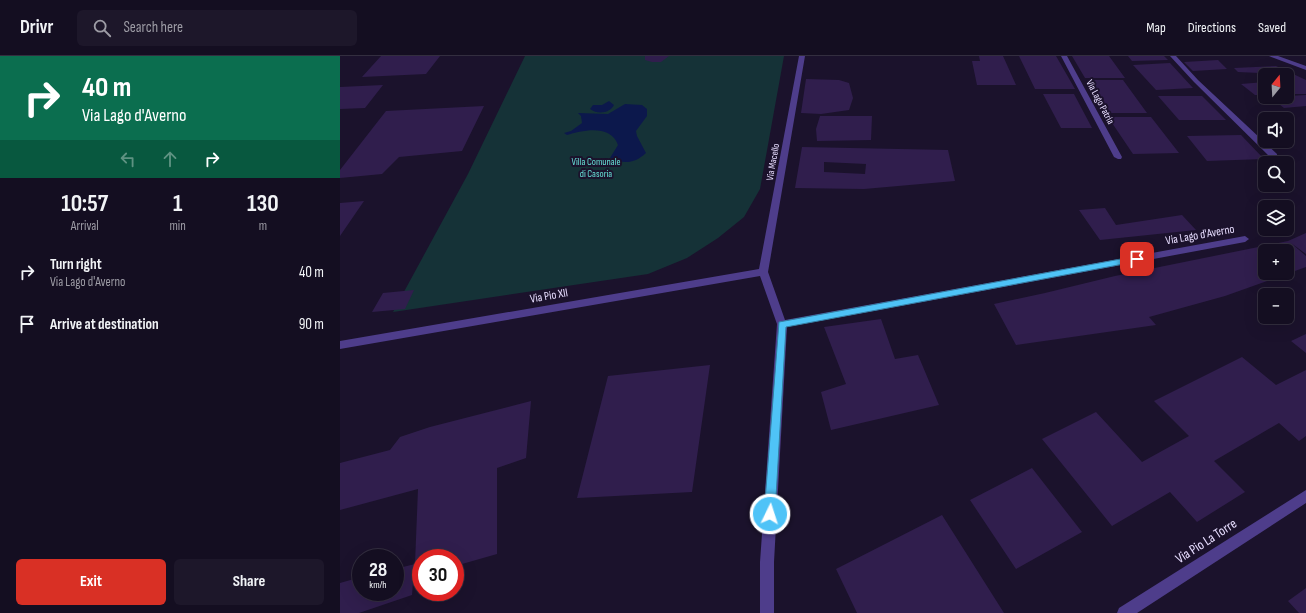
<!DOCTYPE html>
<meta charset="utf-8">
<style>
:root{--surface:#140e21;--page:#1d172a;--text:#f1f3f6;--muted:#9d9ca5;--line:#332e3f;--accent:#d93025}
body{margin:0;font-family:"Sofia Sans Condensed",sans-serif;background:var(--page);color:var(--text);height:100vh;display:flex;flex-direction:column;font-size:15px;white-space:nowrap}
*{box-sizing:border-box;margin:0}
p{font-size:13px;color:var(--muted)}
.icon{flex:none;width:22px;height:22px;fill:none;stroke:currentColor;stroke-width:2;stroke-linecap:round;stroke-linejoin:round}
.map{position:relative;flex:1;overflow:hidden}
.panel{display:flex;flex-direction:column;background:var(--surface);width:340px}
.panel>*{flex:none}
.top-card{background:#0b6e4f;color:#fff;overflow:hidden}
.needle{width:26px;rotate:18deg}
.buttons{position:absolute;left:918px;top:12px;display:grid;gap:8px}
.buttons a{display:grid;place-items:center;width:36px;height:36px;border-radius:6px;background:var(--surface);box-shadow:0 4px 16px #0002,0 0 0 1px var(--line);font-size:20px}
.speed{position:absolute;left:12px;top:493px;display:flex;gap:8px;font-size:20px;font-weight:700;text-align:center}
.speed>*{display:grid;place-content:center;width:52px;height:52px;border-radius:50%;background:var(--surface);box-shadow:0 4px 16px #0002,0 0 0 1px var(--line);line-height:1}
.speed small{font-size:10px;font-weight:400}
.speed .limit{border:6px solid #d22;background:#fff;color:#111}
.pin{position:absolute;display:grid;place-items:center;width:34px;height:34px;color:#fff;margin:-17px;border-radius:8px;box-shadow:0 2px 6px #0006}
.me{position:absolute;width:44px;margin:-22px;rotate:4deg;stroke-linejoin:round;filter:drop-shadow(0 0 3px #0008)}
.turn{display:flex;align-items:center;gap:14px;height:84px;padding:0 16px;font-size:18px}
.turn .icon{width:52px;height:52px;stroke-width:2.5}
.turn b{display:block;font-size:28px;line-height:34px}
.lanes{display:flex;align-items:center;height:38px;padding:0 16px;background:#0003;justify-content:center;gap:20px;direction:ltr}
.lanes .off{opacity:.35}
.eta{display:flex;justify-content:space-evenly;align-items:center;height:68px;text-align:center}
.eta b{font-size:24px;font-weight:700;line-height:28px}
.cta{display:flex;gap:8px;margin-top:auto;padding:8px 16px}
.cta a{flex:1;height:46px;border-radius:6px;background:var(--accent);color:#fff;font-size:16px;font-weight:700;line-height:46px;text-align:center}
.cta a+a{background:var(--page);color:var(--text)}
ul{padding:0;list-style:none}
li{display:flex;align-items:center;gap:12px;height:52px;padding:0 16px}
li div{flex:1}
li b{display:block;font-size:15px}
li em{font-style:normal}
header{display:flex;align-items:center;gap:24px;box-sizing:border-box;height:56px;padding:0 20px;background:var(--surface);border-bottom:1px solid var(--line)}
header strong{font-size:19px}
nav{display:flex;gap:22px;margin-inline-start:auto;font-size:14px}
.search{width:280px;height:36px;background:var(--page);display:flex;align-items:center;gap:10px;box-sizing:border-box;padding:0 14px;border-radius:6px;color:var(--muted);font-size:15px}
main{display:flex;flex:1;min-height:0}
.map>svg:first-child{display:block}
.green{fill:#153237}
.water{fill:#0c184c}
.building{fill:#301e4d;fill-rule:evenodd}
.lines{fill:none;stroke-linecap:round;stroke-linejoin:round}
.minor{fill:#4e3d8b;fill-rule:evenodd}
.route{fill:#4fc3f7;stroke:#337fa1}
.labels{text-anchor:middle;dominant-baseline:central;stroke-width:4;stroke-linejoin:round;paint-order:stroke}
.far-street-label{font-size:10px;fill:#e7ddff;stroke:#1b122c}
.far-park-label{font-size:10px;fill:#67e1d7;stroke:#1b122c}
.street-label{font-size:12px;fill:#e7ddff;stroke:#1b122c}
.near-street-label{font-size:14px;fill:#e7ddff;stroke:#1b122c}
</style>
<header>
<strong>Drivr</strong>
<div class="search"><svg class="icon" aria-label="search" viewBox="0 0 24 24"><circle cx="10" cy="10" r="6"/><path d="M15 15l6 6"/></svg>Search here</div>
<nav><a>Map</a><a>Directions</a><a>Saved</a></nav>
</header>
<main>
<section class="panel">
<div class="top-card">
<div class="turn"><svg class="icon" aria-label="right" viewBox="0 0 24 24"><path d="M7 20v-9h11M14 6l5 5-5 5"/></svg><div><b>40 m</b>Via Lago d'Averno</div></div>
<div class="lanes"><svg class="icon off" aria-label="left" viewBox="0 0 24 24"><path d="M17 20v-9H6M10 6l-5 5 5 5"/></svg><svg class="icon off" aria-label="ahead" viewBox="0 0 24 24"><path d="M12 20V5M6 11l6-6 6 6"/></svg><svg class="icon" aria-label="right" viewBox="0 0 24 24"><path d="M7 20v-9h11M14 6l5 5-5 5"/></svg></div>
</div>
<div class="eta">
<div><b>10:57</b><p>Arrival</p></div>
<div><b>1</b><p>min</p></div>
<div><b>130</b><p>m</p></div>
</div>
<ul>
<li><svg class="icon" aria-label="right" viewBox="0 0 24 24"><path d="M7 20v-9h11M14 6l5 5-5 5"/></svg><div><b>Turn right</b><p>Via Lago d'Averno</p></div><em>40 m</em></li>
<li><svg class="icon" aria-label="arrive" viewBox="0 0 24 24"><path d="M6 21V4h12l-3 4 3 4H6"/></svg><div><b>Arrive at destination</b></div><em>90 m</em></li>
</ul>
<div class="cta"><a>Exit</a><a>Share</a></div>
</section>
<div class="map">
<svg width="966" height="557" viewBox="0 0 966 557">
<rect width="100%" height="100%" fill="#1b122c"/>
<path class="green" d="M 185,0 L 444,0 L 420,133 L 404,161 L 378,182 L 347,202 L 308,218 L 53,256 L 128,118 Z"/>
<path class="water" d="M 269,45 L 274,49 C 270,57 258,59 250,53 L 253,49 L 262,49 Z
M 285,48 L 302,49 L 307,53 L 307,60 L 296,75 L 297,80 L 306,97 C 294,108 284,108 270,102 L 278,89 C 271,68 243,74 227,79 L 224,77 L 231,75 L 242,67 L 241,60 L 238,57 L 268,58 Z"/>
<path class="building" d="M 41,0 L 100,0 L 86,18 L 22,21 Z
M 305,0 L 329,0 L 321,6 L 312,6 L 305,4 Z
M 639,0 L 663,0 L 676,29 L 637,29 L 632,5 L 640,5 Z
M 679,0 L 716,0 L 735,33 L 695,33 Z
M 732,0 L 769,0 L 785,22 L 745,22 Z
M 788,0 L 824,0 L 828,4 L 792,5 Z
M 878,4 L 887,13 L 853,15 L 844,6 Z
M 830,7 L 853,32 L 816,34 L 793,9 Z
M 936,10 L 966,24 L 966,38 L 947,38 L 947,19 L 925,19 L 925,22 L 920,17 L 898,16 L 894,12 Z
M 466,23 L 499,24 L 509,27 L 513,42 L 509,54 L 481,58 L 461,57 Z
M 747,24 L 783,24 L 807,57 L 767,57 Z
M 925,26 L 925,39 L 915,39 L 901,28 Z
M 43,29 L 25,52 L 0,53 L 0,31 Z
M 703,38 L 734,38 L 752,72 L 721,72 Z
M 966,39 L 966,50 L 944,52 L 930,41 Z
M 818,40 L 862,40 L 886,64 L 839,64 Z
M 144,50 L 122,95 L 59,101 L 42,118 L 0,122 L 0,114 L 46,55 Z
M 480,60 L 532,60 L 531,84 L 477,85 L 476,73 Z
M 768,61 L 811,61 L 839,97 L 793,98 Z
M 901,79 L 924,103 L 867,105 L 847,80 Z
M 462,91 L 608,94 L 615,125 L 524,133 L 455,132 ZM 484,106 L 526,108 L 525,118 L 484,116 Z
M 24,145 L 0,180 L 0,147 Z
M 765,152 L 776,169 L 842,159 L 856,174 L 760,184 L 739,154 Z
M 966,177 L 966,198 L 951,187 L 966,200 L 966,211 L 885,240 L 809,261 L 816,269 L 676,289 L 654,248 L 705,237 L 775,220 L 948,185 ZM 925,195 L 947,195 L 947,217 L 925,217 Z
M 74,234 L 65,253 L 32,256 L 43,237 Z
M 541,263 L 555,303 L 578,299 L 599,349 L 491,374 L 481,336 L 506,328 L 484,271 Z
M 966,278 L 966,297 L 951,285 Z
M 902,301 L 936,329 L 966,314 L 966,380 L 959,385 L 939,367 L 874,405 L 905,436 L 857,466 L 830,436 L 772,470 L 702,383 L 756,356 L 802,406 L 849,380 L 814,345 Z
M 370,309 L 352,436 L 237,442 L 268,320 Z
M 191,345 L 186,402 L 157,412 L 157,498 L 115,510 L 115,502 L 81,502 L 81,521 L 74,523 L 74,514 L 72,539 L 19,557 L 0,557 L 0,527 L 21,521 L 21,536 L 55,536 L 55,513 L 75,508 L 78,433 L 0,454 L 0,407 L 50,394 L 60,381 L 90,371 Z
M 692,412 L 742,476 L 676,513 L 630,444 Z
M 602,459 L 664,557 L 517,557 L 496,513 Z
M 966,532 L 966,557 L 959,557 L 948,545 Z"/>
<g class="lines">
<path class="minor" d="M 459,0 L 465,0 L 428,216 L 445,264 L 905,180 L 909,183 L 905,186 L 447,271 L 434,506 L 434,557 L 420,557 L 420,506 L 437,268 L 420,220 L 0,293 L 0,285 L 419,213 Z
M 721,0 L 727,0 L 782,101 L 781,103 L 778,103 L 774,101 Z
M 830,0 L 836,0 L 858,24 L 937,98 L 937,102 L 931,102 L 854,26 Z
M 929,0 L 938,0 L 966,10 L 966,14 Z
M 966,434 L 966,447 L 797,557 L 777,557 L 779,552 Z"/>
</g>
<path class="route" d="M 797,200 L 800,201 L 800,205 L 446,271 L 435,458 L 434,462 L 430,464 L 426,462 L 424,458 L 439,266 Z"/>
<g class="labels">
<g class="far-street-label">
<text transform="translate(760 46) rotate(62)">Via Lago Patria</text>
<text transform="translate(433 106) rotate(-80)">Via Macello</text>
</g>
<g class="far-park-label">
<text x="256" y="106">Villa Comunale<tspan x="256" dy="12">di Casoria</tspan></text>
</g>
<g class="street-label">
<text transform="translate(860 179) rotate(-10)">Via Lago d'Averno</text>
<text transform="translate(209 240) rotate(-10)">Via Pio XII</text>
</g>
<g class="near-street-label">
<text transform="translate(866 485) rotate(-33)">Via Pio La Torre</text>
</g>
</g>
</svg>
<div class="buttons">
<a><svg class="needle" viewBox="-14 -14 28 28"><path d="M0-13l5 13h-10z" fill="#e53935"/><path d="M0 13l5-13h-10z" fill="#9d9ca5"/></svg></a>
<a><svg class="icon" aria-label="sound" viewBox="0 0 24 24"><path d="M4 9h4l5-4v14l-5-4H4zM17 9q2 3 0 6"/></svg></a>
<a><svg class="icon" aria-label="search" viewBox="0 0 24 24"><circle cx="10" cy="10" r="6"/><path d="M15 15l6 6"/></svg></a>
<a><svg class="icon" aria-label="layers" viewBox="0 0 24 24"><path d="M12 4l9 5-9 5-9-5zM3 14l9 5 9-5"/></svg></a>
<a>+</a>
<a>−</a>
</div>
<div class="speed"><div>28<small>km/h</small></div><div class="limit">30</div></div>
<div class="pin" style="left:797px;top:203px;background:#d93025"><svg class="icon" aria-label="arrive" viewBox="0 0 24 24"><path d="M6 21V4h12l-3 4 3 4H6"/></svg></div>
<svg class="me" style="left:430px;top:458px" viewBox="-20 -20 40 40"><circle r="17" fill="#4fc3f7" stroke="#fff" stroke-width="3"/><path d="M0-11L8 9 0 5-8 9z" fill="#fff"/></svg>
</div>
</main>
